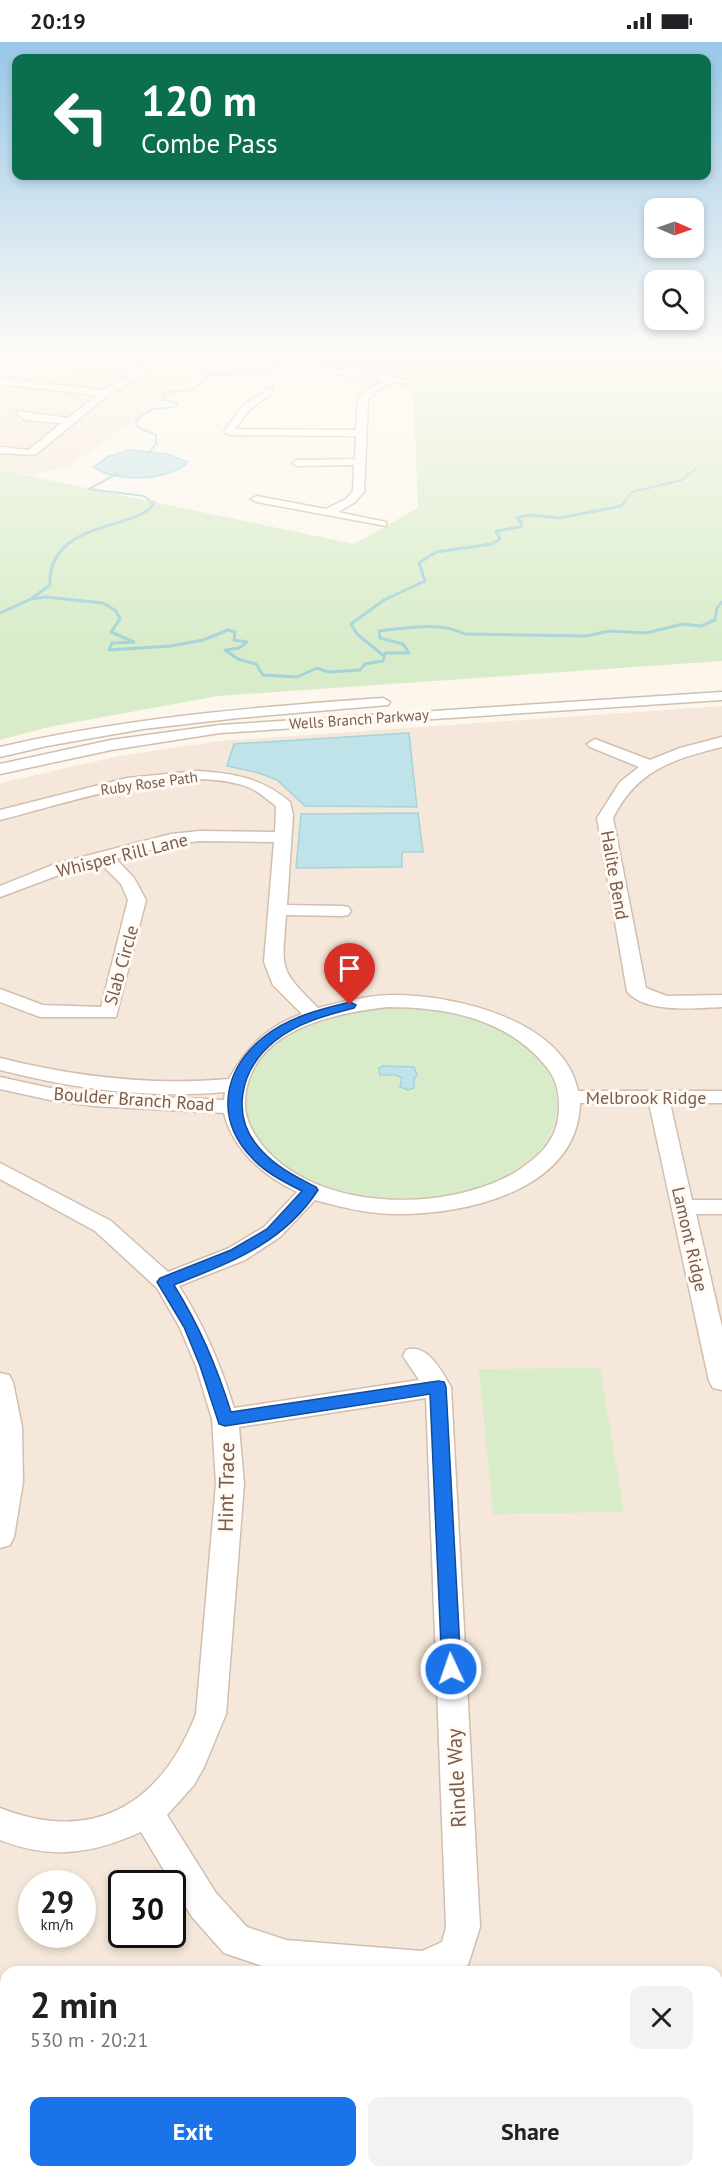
<!DOCTYPE html>
<meta charset="utf-8">
<style>
:root{--surface:#fff;--page:#f2f2f2;--text:#202124;--muted:#757577;--accent:#1a73e8}
body{margin:0;font-family:"PT Sans",sans-serif;background:var(--page);color:var(--text);height:100vh;display:flex;flex-direction:column;font-size:22px;white-space:nowrap}
*{box-sizing:border-box;margin:0}
p{font-size:20px;color:var(--muted)}
.icon{flex:none;width:33px;height:33px;fill:none;stroke:currentColor;stroke-width:2;stroke-linecap:round;stroke-linejoin:round}
.map{position:relative;flex:1;overflow:hidden}
.details{position:absolute;left:0px;top:1924px;width:723px;height:212px;display:flex;flex-direction:column;background:var(--surface);border-radius:18px 18px 0 0;box-shadow:0 3px 9px #0003}
.details>*{flex:none}
.hud{position:absolute;left:12px;top:12px;width:699px;height:126px;border-radius:12px;box-shadow:0 3px 9px #0003;background:#0b6e4f;color:#fff;overflow:hidden}
.needle{width:39px;rotate:92deg}
.buttons{position:absolute;left:644px;top:156px;display:grid;gap:12px}
.buttons a{display:grid;place-items:center;width:60px;height:60px;border-radius:12px;background:var(--surface);box-shadow:0 3px 9px #0003;font-size:30px}
.speed{position:absolute;left:18px;top:1828px;display:flex;gap:12px;font-size:30px;font-weight:700;text-align:center}
.speed>*{display:grid;place-content:center;width:78px;height:78px;border-radius:50%;background:var(--surface);box-shadow:0 3px 9px #0003;line-height:1}
.speed small{font-size:15px;font-weight:400}
.speed .limit{border:3px solid #111;border-radius:9px;background:#fff;color:#111}
.pin{position:absolute;display:grid;place-items:center;width:51px;height:51px;color:#fff;margin:-62px -26px;border-radius:50% 50% 50% 0;rotate:-45deg;box-shadow:0 0 6px #0007}
.pin .icon{rotate:45deg}
.me{position:absolute;width:66px;margin:-33px;rotate:357deg;stroke-linejoin:round;filter:drop-shadow(0 0 4px #0008)}
.turn{display:flex;align-items:center;gap:21px;height:126px;padding:0 30px;font-size:27px}
.turn .icon{width:78px;height:78px;stroke-width:2.5}
.turn b{display:block;font-size:42px;line-height:51px}
.round{display:grid;place-items:center;flex:none;width:63px;height:63px;border-radius:12px;background:var(--page)}
.head{display:flex;align-items:center;justify-content:space-between;height:102px;padding:0 30px}
h1{font-size:36px;font-weight:800;line-height:45px}
.primary-button{display:flex;gap:12px;margin-top:auto;padding:12px 30px}
.primary-button a{flex:1;height:69px;border-radius:12px;background:var(--accent);color:#fff;font-size:24px;font-weight:800;line-height:69px;text-align:center}
.primary-button a+a{background:var(--page);color:var(--text)}
.status{display:flex;justify-content:space-between;align-items:center;height:42px;padding:0 30px;background:var(--surface);direction:ltr}
.status svg{height:16px;fill:currentColor}
.map>svg:first-child{display:block}
.residential{fill:#f5e8da;fill-rule:evenodd}
.green{fill:#d8ecc9}
.water{fill:#bfe3e8;stroke:#a5d3da;stroke-width:1.5}
.lines{fill:none;stroke-linecap:round;stroke-linejoin:round}
.stream-far1{stroke:#a5d3da;stroke-width:2}
.stream{stroke:#a5d3da;stroke-width:3}
.minor-casing{stroke:#d1beb0;stroke-width:3}
.minor{fill:#fff;fill-rule:evenodd}
.route{fill:#1a73e8;stroke:#114b97;stroke-width:1.5}
.labels{text-anchor:middle;dominant-baseline:central;stroke-width:6;stroke-linejoin:round;paint-order:stroke}
.far-street-label{font-size:15px;fill:#7a5c4d;stroke:#fffaf3}
.street-label{font-size:18px;fill:#7a5c4d;stroke:#fffaf3}
.near-street-label{font-size:21px;fill:#7a5c4d;stroke:#fffaf3}
</style>
<div class="status"><b>20:19</b><svg viewBox="0 0 49 12"><path d="M0 12V9h3v3zM5 12V6h3v6zM10 12V3h3v9zM15 12V0h3v12zM26 1h20v11H26zM47 4h2v5h-2z"/></svg></div>
<div class="map">
<svg width="722" height="2135" viewBox="0 0 722 2135">
<rect width="100%" height="100%" fill="#fdf6ec"/>
<path class="residential" d="M 0,310 L 252,310 L 225,314 L 69,425 L 29,433 L 0,428 Z
M 722,664 L 722,2135 L 658,2130 L 717,2130 L 717,1930 L 6,1930 L 6,1985 L 0,1981 L 0,741 L 119,714 L 220,699 ZM 32,1842 L 82,1842 L 82,1893 L 32,1893 ZM 122,1842 L 172,1842 L 172,1893 L 122,1893 Z"/>
<path class="green" d="M 298,310 L 722,310 L 722,619 L 218,654 L 49,685 L 0,698 L 0,428 L 354,502 L 418,466 L 413,345 L 424,337 L 289,316 Z
M 413,965 C 439,969 463,973 488,982 C 538,1001 578,1050 545,1101 C 536,1116 518,1127 503,1135 C 444,1164 369,1164 309,1137 C 282,1124 252,1103 246,1070 C 243,1056 248,1039 255,1027 C 288,974 356,967 413,965 Z
M 600,1326 L 624,1470 L 493,1472 L 479,1327 Z"/>
<path class="water" d="M 305,310 L 380,310 L 346,317 L 348,321 L 343,322 L 299,315 Z
M 130,408 L 168,412 L 187,420 L 186,423 C 160,439 119,441 93,425 L 109,414 Z
M 409,691 L 417,765 L 305,764 L 277,738 L 259,731 L 227,724 L 234,702 Z
M 418,771 L 423,810 L 402,810 L 402,825 L 296,826 L 301,772 Z
M 383,1024 L 414,1025 L 417,1033 L 414,1037 L 414,1046 L 408,1048 L 400,1045 L 402,1036 L 396,1033 L 380,1033 L 379,1026 Z"/>
<g class="lines">
<path class="stream-far1" d="M 148,412 L 156,402 L 156,393 L 137,385 L 136,378 L 152,367 L 176,365 L 178,362 L 163,357 L 166,350 C 183,348 198,352 206,333 L 250,331 L 290,323
M 118,431 L 89,447 L 144,454 L 154,462
M 623,462 L 632,450 L 682,438 L 695,427"/>
<path class="stream" d="M 32,556 L 50,543 C 47,476 143,489 154,460
M 0,571 L 31,557 L 46,555 L 103,561 L 116,569 L 120,577 L 111,590 L 134,600 L 112,601 L 109,608 L 171,604 L 203,598 L 228,588 L 235,590 L 234,598 L 247,600 L 239,606 L 225,608 L 238,617 L 256,622 L 263,633 L 297,635 L 317,626 L 328,630 L 360,628 L 365,622 L 383,619 L 385,611 L 409,611 L 403,602 L 380,596 L 379,589 C 408,586 438,579 465,592 L 586,594 L 609,589 L 646,591 L 683,582 L 701,584 L 715,578 L 717,566 L 722,560
M 384,614 L 357,592 L 351,582 L 384,558 L 425,539 L 419,521 L 436,510 L 492,502 L 500,497 L 496,489 L 521,485 L 521,480 L 517,476 L 529,473 L 560,476 L 621,464 L 624,460"/>
<g class="minor-casing">
<path id="minor" d="M 0,310 L 145,326 L 150,329 L 108,353 L 35,413 L 0,411 L 0,405 L 29,408 L 61,381 L 26,378 L 16,371 L 18,369 L 68,376 L 97,353 L 0,342 L 0,336 L 103,348 L 135,331 L 0,316 Z
M 211,310 L 229,310 L 410,338 L 412,340 C 405,344 400,340 393,341 C 383,343 375,351 368,358 L 364,450 L 354,461 L 338,470 L 386,480 L 386,484 L 257,460 L 251,457 L 257,454 L 326,467 L 346,457 L 353,449 L 354,423 L 297,424 L 292,421 L 297,418 L 355,417 L 356,394 L 229,393 L 224,390 L 242,364 L 269,346 L 272,347 L 272,351 L 249,368 L 235,387 L 356,388 L 358,357 L 371,345 L 383,339 L 215,313 Z
M 722,650 L 722,658 L 220,691 L 111,708 L 0,732 L 0,722 L 111,698 L 220,683 Z
M 383,656 L 390,660 L 388,663 L 238,676 L 143,687 L 47,704 L 0,715 L 0,705 C 126,676 254,665 383,656 Z
M 722,695 L 722,705 C 673,717 637,728 613,776 L 646,946 L 667,954 L 722,953 L 722,965 C 697,966 644,972 627,949 L 597,776 L 620,740 L 639,725 L 590,705 L 587,702 L 595,697 L 600,699 L 650,718 L 680,706 Z
M 197,729 C 233,731 262,736 290,760 L 293,773 L 287,863 L 342,864 L 348,865 L 351,869 L 348,873 L 342,874 L 286,873 C 282,929 278,926 318,966 C 341,960 366,954 390,953 C 451,952 564,977 578,1049 L 722,1049 L 722,1061 L 670,1061 L 692,1158 L 722,1158 L 722,1172 L 696,1172 L 722,1285 L 722,1348 L 713,1346 L 709,1339 L 649,1061 L 580,1061 C 578,1148 466,1173 396,1172 C 368,1172 341,1165 315,1158 L 280,1195 L 245,1218 L 179,1244 C 204,1284 220,1320 234,1366 L 419,1338 L 403,1314 L 406,1308 C 427,1301 441,1328 451,1345 L 480,1885 L 468,1923 L 454,1930 L 280,1930 L 224,1911 L 192,1875 L 141,1790 C 92,1812 51,1818 0,1798 L 0,1766 C 94,1803 161,1762 196,1672 L 216,1442 L 212,1377 L 196,1324 L 180,1286 L 157,1246 L 95,1189 L 0,1137 L 0,1121 L 111,1179 L 168,1230 L 229,1206 L 264,1185 L 297,1150 C 265,1135 232,1107 224,1071 L 94,1064 L 50,1058 L 0,1047 L 0,1035 L 50,1046 L 94,1052 L 224,1058 L 225,1050 C 148,1057 74,1047 0,1028 L 0,1016 C 76,1035 151,1044 229,1037 C 246,1006 267,984 302,972 L 273,943 L 264,920 L 274,800 L 200,799 L 172,802 L 116,817 L 134,836 L 146,858 L 116,975 L 40,975 L 0,960 L 0,947 L 43,963 L 101,965 L 128,858 L 121,842 L 100,821 L 67,830 L 0,855 L 0,844 L 55,822 L 171,792 L 200,789 L 275,790 L 276,764 C 268,758 259,750 250,746 C 186,719 65,762 0,778 L 0,768 L 127,736 ZM 388,965 C 445,965 505,976 544,1022 C 558,1037 561,1057 558,1077 C 554,1102 535,1118 514,1131 C 443,1171 317,1170 262,1103 C 249,1086 242,1070 246,1049 C 257,986 336,971 388,965 ZM 426,1356 L 446,1885 L 442,1900 L 422,1909 L 286,1898 L 247,1885 L 216,1851 L 167,1773 L 194,1743 L 204,1725 L 226,1672 L 244,1442 L 239,1385 Z
M 0,1331 L 9,1333 L 13,1340 L 22,1385 L 23,1440 L 14,1495 L 10,1503 L 0,1506 Z
M 0,2035 L 6,2037 L 6,2076 L 0,2074 Z
M 74,2130 L 116,2130 L 118,2135 L 76,2135 Z
M 173,2130 L 309,2130 L 311,2135 L 171,2135 Z"/>
</g>
<use href="#minor" class="minor"/>
</g>
<linearGradient id="sky" x2="0" y2="1"><stop stop-color="#97c7e8"/><stop offset="0.51" stop-color="#fefbf6"/><stop offset="1" stop-color="#fefbf6" stop-opacity="0"/></linearGradient>
<rect width="722" height="608" fill="url(#sky)"/>
<path class="route" d="M 350,960 L 356,963 L 354,966 C 327,973 297,981 275,999 C 239,1028 229,1076 263,1110 C 278,1126 297,1135 316,1145 L 318,1148 C 283,1202 231,1220 174,1243 C 200,1285 216,1323 231,1370 L 438,1339 L 444,1340 L 446,1345 L 461,1627 L 458,1633 L 451,1635 L 444,1633 L 442,1627 L 430,1352 L 225,1384 L 219,1382 L 200,1324 L 184,1285 L 157,1240 L 160,1236 L 231,1208 L 267,1187 L 302,1149 C 284,1140 266,1131 252,1116 C 214,1076 223,1027 265,994 C 289,975 321,967 350,960 Z"/>
<g class="labels">
<g class="far-street-label">
<text transform="translate(359 677) rotate(-4)">Wells Branch Parkway</text>
<text transform="translate(149 741) rotate(-8)">Ruby Rose Path</text>
</g>
<g class="street-label">
<text transform="translate(122 813) rotate(-14)">Whisper Rill Lane</text>
<text transform="translate(615 833) rotate(80)">Halite Bend</text>
<text transform="translate(121 923) rotate(-74)">Slab Circle</text>
<text x="646" y="1055">Melbrook Ridge</text>
<text transform="translate(134 1057) rotate(4)">Boulder Branch Road</text>
<text transform="translate(690 1197) rotate(77)">Lamont Ridge</text>
</g>
<g class="near-street-label">
<text transform="translate(226 1445) rotate(-89)">Hint Trace</text>
<text transform="translate(456 1736) rotate(-93)">Rindle Way</text>
</g>
</g>
</svg>
<div class="buttons">
<a><svg class="needle" viewBox="-14 -14 28 28"><path d="M0-13l5 13h-10z" fill="#e53935"/><path d="M0 13l5-13h-10z" fill="#757577"/></svg></a>
<a><svg class="icon" aria-label="search" viewBox="0 0 24 24"><circle cx="10" cy="10" r="6"/><path d="M15 15l6 6"/></svg></a>
</div>
<div class="speed"><div>29<small>km/h</small></div><div class="limit">30</div></div>
<div class="pin" style="left:350px;top:963px;background:#d93025"><svg class="icon" aria-label="arrive" viewBox="0 0 24 24"><path d="M6 21V4h12l-3 4 3 4H6"/></svg></div>
<svg class="me" style="left:451px;top:1627px" viewBox="-20 -20 40 40"><circle r="17" fill="#1a73e8" stroke="#fff" stroke-width="3"/><path d="M0-11L8 9 0 5-8 9z" fill="#fff"/></svg>
<div class="hud">
<div class="turn"><svg class="icon" aria-label="left" viewBox="0 0 24 24"><path d="M17 20v-9H6M10 6l-5 5 5 5"/></svg><div><b>120 m</b>Combe Pass</div></div>
</div>
<section class="details">
<div class="head"><div><h1>2 min</h1><p>530 m · 20:21</p></div><a class="round"><svg class="icon" aria-label="close" viewBox="0 0 24 24"><path d="M6 6l12 12M18 6L6 18"/></svg></a></div>
<div class="primary-button"><a>Exit</a><a>Share</a></div>
</section>
</div>
